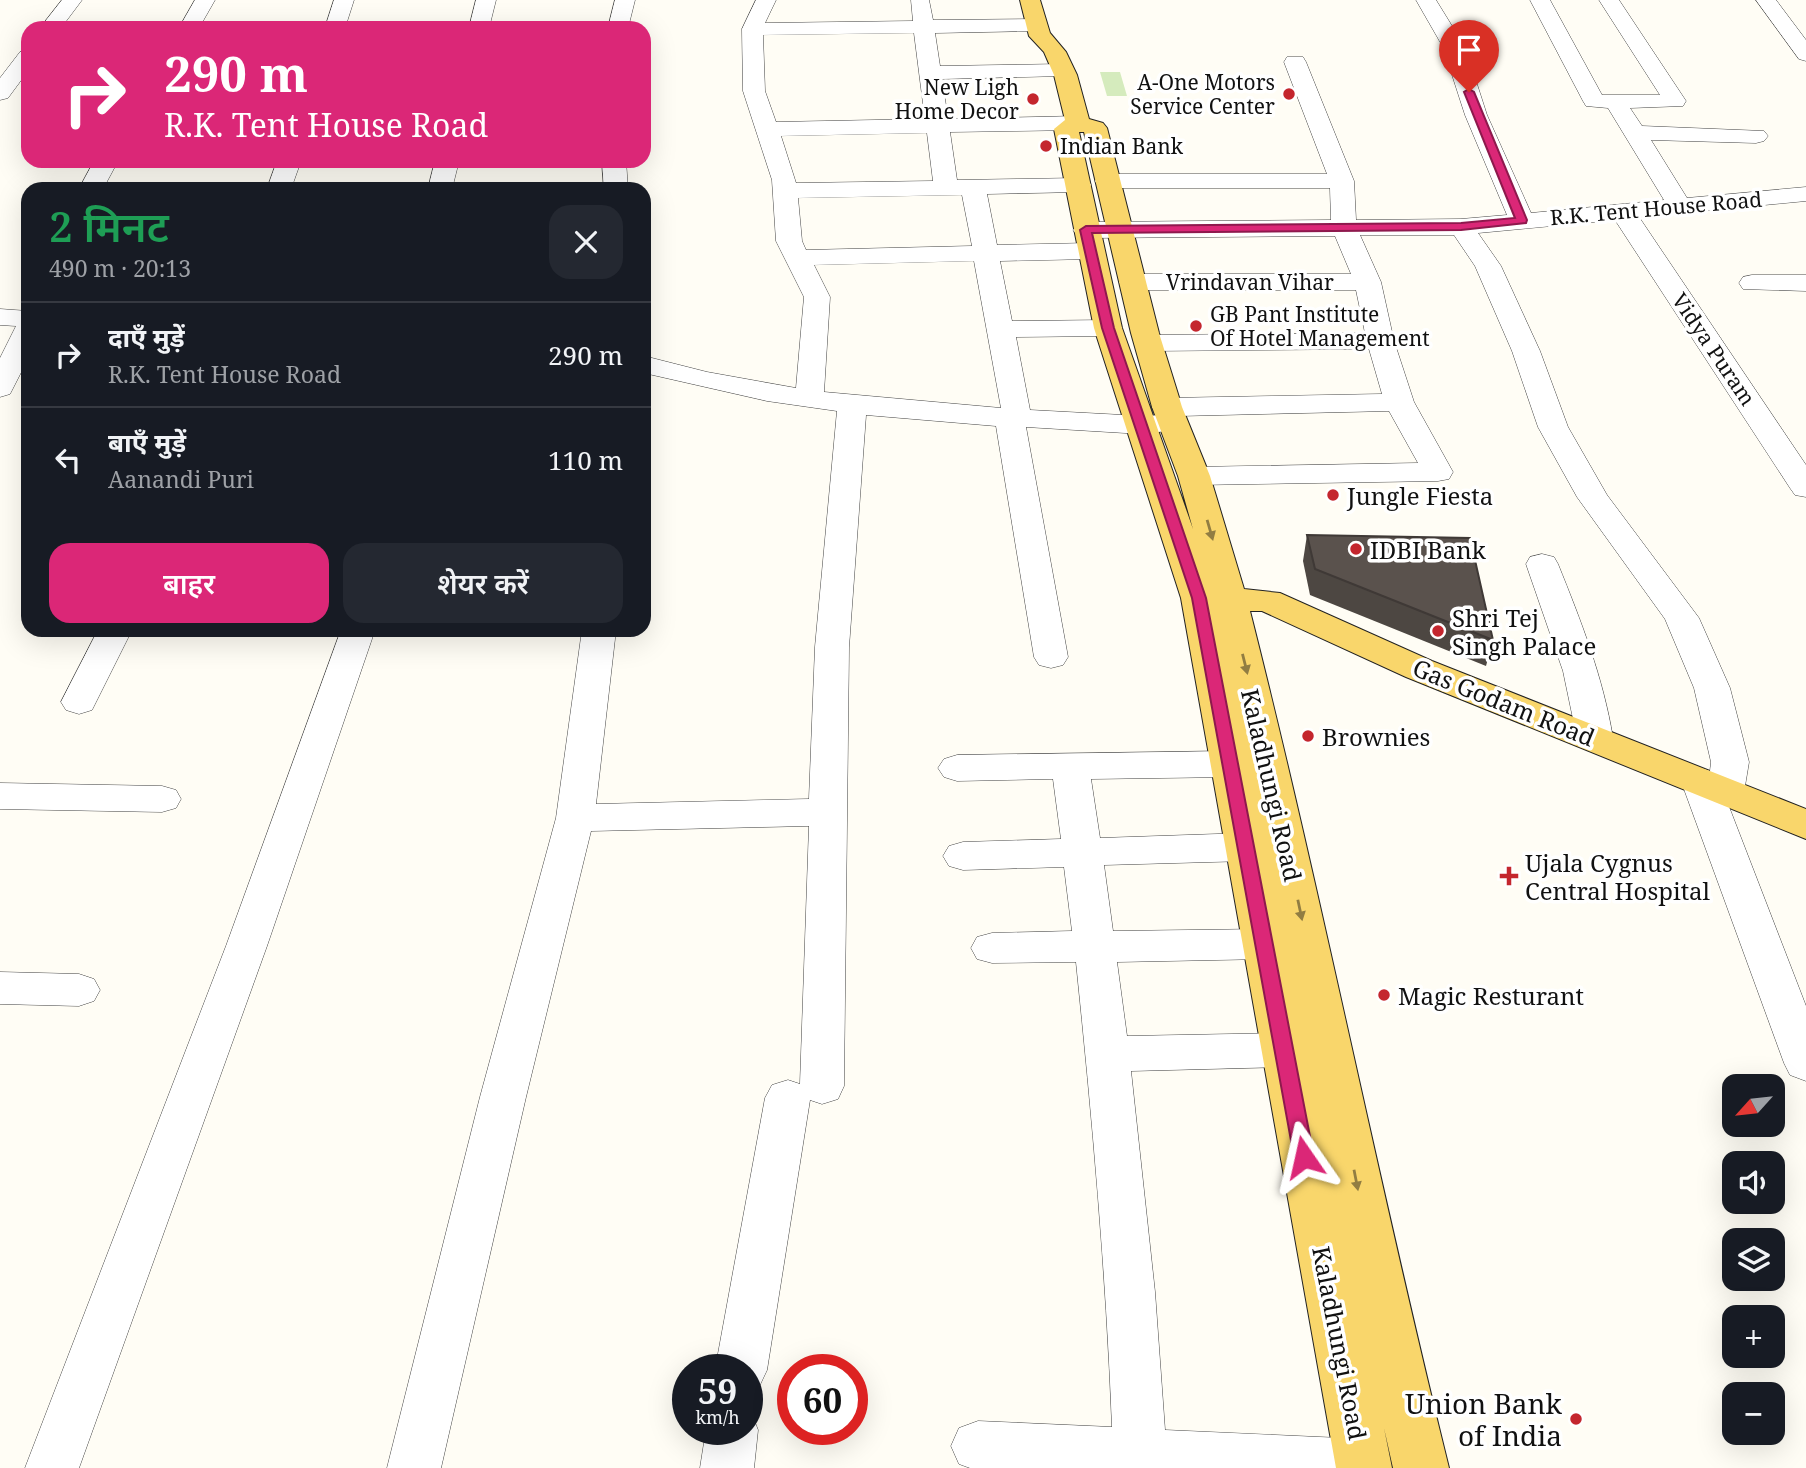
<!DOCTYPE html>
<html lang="hi">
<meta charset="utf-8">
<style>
:root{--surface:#171b24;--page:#242831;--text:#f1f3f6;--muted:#9ea1a6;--line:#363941;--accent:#db2777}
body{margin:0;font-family:"Noto Serif","Noto Sans Devanagari",serif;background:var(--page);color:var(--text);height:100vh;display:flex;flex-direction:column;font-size:26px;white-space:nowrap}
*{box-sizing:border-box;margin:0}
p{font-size:23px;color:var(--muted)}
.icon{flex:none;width:38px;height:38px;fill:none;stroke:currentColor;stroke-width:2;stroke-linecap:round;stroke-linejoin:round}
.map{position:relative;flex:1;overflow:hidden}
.details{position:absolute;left:21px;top:182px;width:630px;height:455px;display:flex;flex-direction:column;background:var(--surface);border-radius:21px;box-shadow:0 7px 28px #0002}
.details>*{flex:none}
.top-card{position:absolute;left:21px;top:21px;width:630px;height:147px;border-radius:21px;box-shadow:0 7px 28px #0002;background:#db2777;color:#fff;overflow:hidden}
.needle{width:46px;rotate:243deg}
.controls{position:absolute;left:1722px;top:1074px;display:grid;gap:14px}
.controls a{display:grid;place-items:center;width:63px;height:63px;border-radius:14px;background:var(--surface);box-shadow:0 7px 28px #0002;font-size:35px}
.speed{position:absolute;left:672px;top:1354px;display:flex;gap:14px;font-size:35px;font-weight:700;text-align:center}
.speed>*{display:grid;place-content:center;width:91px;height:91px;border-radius:50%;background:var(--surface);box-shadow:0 7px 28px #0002;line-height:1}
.speed small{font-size:18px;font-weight:400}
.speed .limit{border:10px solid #d22;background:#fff;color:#111}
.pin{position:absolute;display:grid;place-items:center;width:60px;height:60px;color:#fff;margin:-72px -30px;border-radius:50% 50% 50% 0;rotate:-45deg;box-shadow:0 0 7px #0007}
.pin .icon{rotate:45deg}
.me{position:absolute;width:77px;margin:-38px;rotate:349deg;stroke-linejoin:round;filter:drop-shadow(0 0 5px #0008)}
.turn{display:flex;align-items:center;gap:24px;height:147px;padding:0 28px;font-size:32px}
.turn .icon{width:91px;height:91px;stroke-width:2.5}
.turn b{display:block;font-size:49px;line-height:60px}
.round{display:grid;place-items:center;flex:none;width:74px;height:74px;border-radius:21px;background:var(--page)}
.summary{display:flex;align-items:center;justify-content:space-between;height:119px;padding:0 28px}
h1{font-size:42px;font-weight:600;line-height:52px;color:#1e9e55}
.cta{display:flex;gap:14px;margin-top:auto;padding:14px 28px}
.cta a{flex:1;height:80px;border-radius:21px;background:var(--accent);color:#fff;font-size:28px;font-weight:600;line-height:80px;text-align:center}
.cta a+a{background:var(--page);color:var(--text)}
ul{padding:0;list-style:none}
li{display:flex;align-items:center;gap:21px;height:105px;padding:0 28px;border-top:2px solid var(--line)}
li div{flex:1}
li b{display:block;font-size:26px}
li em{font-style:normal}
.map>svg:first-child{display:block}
.green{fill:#d5ebbd}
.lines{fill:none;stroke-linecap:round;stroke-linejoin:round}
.minor-casing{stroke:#444;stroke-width:1}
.major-casing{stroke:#222;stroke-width:2}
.minor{fill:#fff;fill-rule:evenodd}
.major{fill:#f9d66b;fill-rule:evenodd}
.wall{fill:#4d4742}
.building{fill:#5a524d;stroke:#3f3936;stroke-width:2}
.oneway{fill:#917d42}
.route{fill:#db2777;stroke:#8e194d;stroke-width:2}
.poi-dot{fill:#c4262e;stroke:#fff;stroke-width:2.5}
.labels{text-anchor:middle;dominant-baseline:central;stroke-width:7;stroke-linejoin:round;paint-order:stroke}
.far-poi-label{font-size:21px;fill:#111;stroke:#fff;text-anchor:end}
.far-street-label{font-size:21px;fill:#111;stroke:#fff}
.poi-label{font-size:24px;fill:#111;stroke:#fff;text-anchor:start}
.street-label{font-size:24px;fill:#111;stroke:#fff}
.near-poi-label{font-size:28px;fill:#111;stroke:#fff;text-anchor:end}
</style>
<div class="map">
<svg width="1806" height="1468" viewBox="0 0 1806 1468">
<rect width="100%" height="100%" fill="#fffdf5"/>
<path class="green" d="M 1100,72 L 1120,72 L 1127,96 L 1107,96 Z"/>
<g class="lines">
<g class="minor-casing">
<path id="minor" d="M 62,0 L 82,0 L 61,28 L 40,28 Z
M 195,0 L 215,0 L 199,28 L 179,28 Z
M 334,0 L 354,0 L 345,28 L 325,28 Z
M 476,0 L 496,0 L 489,28 L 469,28 Z
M 615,0 L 635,0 L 628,28 L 608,28 Z
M 756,0 L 776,0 L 765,23 L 913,21 L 911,0 L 929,0 L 933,20 L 1037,19 L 1044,21 L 1047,25 L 1044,29 L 1037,31 L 935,33 L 940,66 L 1063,64 L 1071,65 L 1074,70 L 1071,75 L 1063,76 L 942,79 L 948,119 L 1078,116 L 1086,118 L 1089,123 L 1086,128 L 1078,130 L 950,132 L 957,180 L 1079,178 L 1088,180 L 1091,185 L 1088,190 L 1079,192 L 987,194 L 997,245 L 1090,243 L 1099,246 L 1103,251 L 1099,256 L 1090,259 L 1000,261 L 1012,321 L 1108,320 L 1118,322 L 1122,328 L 1118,334 L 1108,336 L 1016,337 L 1030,410 L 1142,416 L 1163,415 L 1157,413 L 1152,407 L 1157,401 L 1167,398 L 1382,394 L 1369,349 L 1148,351 L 1138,349 L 1134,343 L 1138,337 L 1148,335 L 1365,333 L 1356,290 L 1132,290 L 1123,288 L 1119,282 L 1123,276 L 1132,274 L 1351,274 L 1335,236 L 1086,238 L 1077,235 L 1073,230 L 1077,225 L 1086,222 L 1331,220 L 1330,188 L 1107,188 L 1098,186 L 1095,181 L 1098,176 L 1107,174 L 1327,174 L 1284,62 L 1287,57 L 1303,57 L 1306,62 L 1354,181 L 1356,220 L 1461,219 L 1507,215 L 1465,115 L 1443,47 L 1416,0 L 1436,0 L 1465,47 L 1487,115 L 1531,213 L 1664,200 L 1608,108 L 1586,106 L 1583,101 L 1530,0 L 1550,0 L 1602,95 L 1660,95 L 1599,0 L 1619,0 L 1686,101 L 1683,106 L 1630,108 L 1642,126 L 1764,131 L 1768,136 L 1764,141 L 1756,143 L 1651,140 L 1687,198 L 1806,187 L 1806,201 L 1639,217 L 1806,465 L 1806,497 L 1795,495 L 1790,488 L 1615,220 L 1478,233 L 1501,266 L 1540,351 L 1568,427 L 1607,495 L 1699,618 L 1730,688 L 1749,762 L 1744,792 L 1738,801 L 1728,804 L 1806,1006 L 1806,1081 L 1790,1075 L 1784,1063 L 1681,781 L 1687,772 L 1700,768 L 1710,771 L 1711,762 L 1694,688 L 1665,619 L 1577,497 L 1538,427 L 1512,351 L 1475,266 L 1454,235 L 1360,235 L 1381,282 L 1394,341 L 1414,402 L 1453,472 L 1449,479 L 1438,481 L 1194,485 L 1183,483 L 1179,476 L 1183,469 L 1194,467 L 1418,463 L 1389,411 L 1179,416 L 1183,417 L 1188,423 L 1183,429 L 1142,434 L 1026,427 L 1068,657 L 1063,665 L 1051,668 L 1039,665 L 1034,657 L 996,426 L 866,415 L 849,647 L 844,1086 L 838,1099 L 822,1104 L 810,1100 L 767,1370 L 759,1387 L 747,1391 L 747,1370 L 715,1370 L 765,1098 L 772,1085 L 788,1080 L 800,1084 L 809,826 L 591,831 L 526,1097 L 441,1468 L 387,1468 L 480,1097 L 556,818 L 582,630 L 616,630 L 596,804 L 809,799 L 815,647 L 837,411 L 767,401 L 644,373 L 644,356 L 707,372 L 796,388 L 804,297 L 776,241 L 772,180 L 743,91 L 742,29 ZM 914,33 L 925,119 L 776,122 L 765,91 L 763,35 ZM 927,133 L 933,181 L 796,183 L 781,136 ZM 962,195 L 972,246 L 806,250 L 802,241 L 798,198 ZM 974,261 L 1001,408 L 824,392 L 830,297 L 814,265 Z
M 1756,0 L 1776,0 L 1806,40 L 1806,61 L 1799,59 Z
M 28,51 L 28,71 L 8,98 L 0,100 L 0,78 L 20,52 Z
M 94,161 L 118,161 L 103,189 L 79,189 Z
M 277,161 L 301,161 L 291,189 L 267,189 Z
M 435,161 L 459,161 L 452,189 L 428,189 Z
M 602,161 L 626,161 L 628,189 L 604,189 Z
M 1752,275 L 1806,275 L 1806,291 L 1743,289 L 1739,283 L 1743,277 Z
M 0,309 L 28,311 L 28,359 L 10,394 L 0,397 L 0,358 L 16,326 L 0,325 Z
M 1542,554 L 1554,557 L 1558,564 C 1581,621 1603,677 1613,738 L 1608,747 L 1595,750 L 1582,747 L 1577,738 L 1563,671 L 1526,564 L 1530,557 Z
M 98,630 L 132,630 L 92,710 L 79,714 L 66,710 L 61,702 Z
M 341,630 L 375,630 L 267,946 L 79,1468 L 25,1468 L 226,946 Z
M 1230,751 L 1243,755 L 1249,764 L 1243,773 L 1230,777 L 1091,779 L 1100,838 L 1247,833 L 1261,837 L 1267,847 L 1261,857 L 1247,861 L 1104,865 L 1113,931 L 1266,929 L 1281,933 L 1287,944 L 1281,955 L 1266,959 L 1117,962 L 1127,1036 L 1286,1033 L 1302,1038 L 1308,1050 L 1302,1062 L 1286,1067 L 1131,1071 L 1155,1292 L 1165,1430 L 1363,1439 L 1382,1447 L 1390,1465 L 1388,1468 L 970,1468 L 959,1464 L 951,1446 L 959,1428 L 978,1421 L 1112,1427 C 1106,1272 1092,1116 1076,962 L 992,963 L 977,959 L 971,948 L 977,937 L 992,933 L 1072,931 L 1064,867 L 963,870 L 949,866 L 943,856 L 949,846 L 963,842 L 1061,839 L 1053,779 L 957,781 L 944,777 L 938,768 L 944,759 L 957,755 Z
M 0,783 L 162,786 L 176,790 L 181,799 L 176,808 L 162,812 L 0,809 Z
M 0,972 L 79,974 L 94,979 L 100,990 L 94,1001 L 79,1006 L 0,1004 Z
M 747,1411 L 751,1412 L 758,1430 L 754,1468 L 700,1468 L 706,1430 L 747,1430 Z"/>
</g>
<g class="major-casing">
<path id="major" d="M 1020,0 L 1040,0 L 1050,33 L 1066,52 L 1077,75 L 1089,119 L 1103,123 L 1107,128 L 1159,333 L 1182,407 L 1210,476 L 1244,589 L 1280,593 L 1432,661 L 1806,809 L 1806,839 L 1406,677 L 1262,611 L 1250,611 C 1322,895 1378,1183 1449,1468 L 1393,1468 L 1384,1428 L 1392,1468 L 1336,1468 L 1181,598 L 1094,328 L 1054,129 L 1065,120 L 1054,75 L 1044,52 L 1029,36 ZM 1079,132 L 1084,132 L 1131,333 L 1152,407 L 1178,476 L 1193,529 L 1122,328 Z"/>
</g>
<use href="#minor" class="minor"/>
<use href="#major" class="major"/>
</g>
<path class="wall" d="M 1307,535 L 1493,640 L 1486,666 L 1310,595 L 1303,561 Z"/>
<path class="building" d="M 1307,535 L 1470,538 L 1493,640 L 1315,569 Z"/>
<defs><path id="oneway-solid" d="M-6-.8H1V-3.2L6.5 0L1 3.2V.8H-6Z" transform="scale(1.75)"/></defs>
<g class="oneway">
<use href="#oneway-solid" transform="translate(1210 530) rotate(74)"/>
<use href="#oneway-solid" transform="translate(1245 664) rotate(76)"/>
<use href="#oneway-solid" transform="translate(1300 910) rotate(78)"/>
<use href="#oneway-solid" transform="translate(1356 1180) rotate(79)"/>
</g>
<path class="route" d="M 1469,89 L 1474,92 L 1527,220 L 1526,223 L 1461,230 L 1092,233 L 1114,328 L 1206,598 L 1314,1157 L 1311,1163 L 1304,1165 L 1297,1163 L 1294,1157 L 1192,598 L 1102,328 L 1080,230 L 1086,226 L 1461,223 L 1515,218 L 1464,92 Z"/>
<g class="poi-dot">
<circle cx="1289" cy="94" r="7"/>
<circle cx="1033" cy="99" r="7"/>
<circle cx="1046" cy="146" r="7"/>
<circle cx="1196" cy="326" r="7"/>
<circle cx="1333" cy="495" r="7"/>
<circle cx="1356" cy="549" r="7"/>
<circle cx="1438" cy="631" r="7"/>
<circle cx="1308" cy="736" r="7"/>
<path d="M1505.5 865.5h7v7h7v7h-7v7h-7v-7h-7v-7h7z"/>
<circle cx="1384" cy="995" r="7"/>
<circle cx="1576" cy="1419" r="7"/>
</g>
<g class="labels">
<g class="far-poi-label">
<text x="1275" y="82">A-One Motors<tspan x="1275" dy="24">Service Center</tspan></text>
<text x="1019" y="87">New Ligh<tspan x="1019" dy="24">Home Decor</tspan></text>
<text x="1060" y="146" text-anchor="start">Indian Bank</text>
<text x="1210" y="314" text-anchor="start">GB Pant Institute<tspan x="1210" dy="24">Of Hotel Management</tspan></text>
</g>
<g class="far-street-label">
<text transform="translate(1656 208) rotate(-5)">R.K. Tent House Road</text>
<text x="1250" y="282">Vrindavan Vihar</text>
<text transform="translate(1714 349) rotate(56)">Vidya Puram</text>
</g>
<g class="poi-label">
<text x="1347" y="495">Jungle Fiesta</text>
<text x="1370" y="549">IDBI Bank</text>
<text x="1452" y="617">Shri Tej<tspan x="1452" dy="28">Singh Palace</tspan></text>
<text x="1322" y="736">Brownies</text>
<text x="1525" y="862">Ujala Cygnus<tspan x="1525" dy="28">Central Hospital</tspan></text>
<text x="1398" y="995">Magic Resturant</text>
</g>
<g class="street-label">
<text transform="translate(1504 702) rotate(22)">Gas Godam Road</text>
<text transform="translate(1272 785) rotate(77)">Kaladhungi Road</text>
<text transform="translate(1340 1343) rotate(79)">Kaladhungi Road</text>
</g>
<g class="near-poi-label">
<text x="1562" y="1403">Union Bank<tspan x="1562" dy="32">of India</tspan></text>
</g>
</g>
</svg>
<div class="controls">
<a><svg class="needle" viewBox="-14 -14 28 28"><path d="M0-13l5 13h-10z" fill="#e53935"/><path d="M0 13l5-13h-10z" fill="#9ea1a6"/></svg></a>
<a><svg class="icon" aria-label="sound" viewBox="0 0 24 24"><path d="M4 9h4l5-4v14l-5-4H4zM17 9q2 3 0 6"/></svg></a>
<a><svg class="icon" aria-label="layers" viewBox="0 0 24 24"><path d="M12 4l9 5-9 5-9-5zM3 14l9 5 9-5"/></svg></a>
<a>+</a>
<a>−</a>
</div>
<div class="speed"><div>59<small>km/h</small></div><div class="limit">60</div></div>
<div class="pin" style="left:1469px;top:92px;background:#d93025"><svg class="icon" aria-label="arrive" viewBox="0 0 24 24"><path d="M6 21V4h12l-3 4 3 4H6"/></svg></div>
<svg class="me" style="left:1304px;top:1157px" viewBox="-20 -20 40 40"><path d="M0-17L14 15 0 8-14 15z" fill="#db2777" stroke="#fff" stroke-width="4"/></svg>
<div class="top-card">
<div class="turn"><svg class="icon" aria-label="right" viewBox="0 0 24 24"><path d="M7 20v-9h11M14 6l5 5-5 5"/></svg><div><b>290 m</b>R.K. Tent House Road</div></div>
</div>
<section class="details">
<div class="summary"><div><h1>2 मिनट</h1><p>490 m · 20:13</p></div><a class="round"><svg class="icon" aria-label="close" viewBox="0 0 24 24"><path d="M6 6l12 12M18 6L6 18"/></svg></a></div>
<ul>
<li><svg class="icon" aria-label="right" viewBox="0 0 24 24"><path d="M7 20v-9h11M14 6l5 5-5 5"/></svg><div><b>दाएँ मुड़ें</b><p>R.K. Tent House Road</p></div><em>290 m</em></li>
<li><svg class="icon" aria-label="left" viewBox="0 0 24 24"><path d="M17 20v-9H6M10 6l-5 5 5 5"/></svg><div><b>बाएँ मुड़ें</b><p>Aanandi Puri</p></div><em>110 m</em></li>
</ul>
<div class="cta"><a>बाहर</a><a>शेयर करें</a></div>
</section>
</div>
